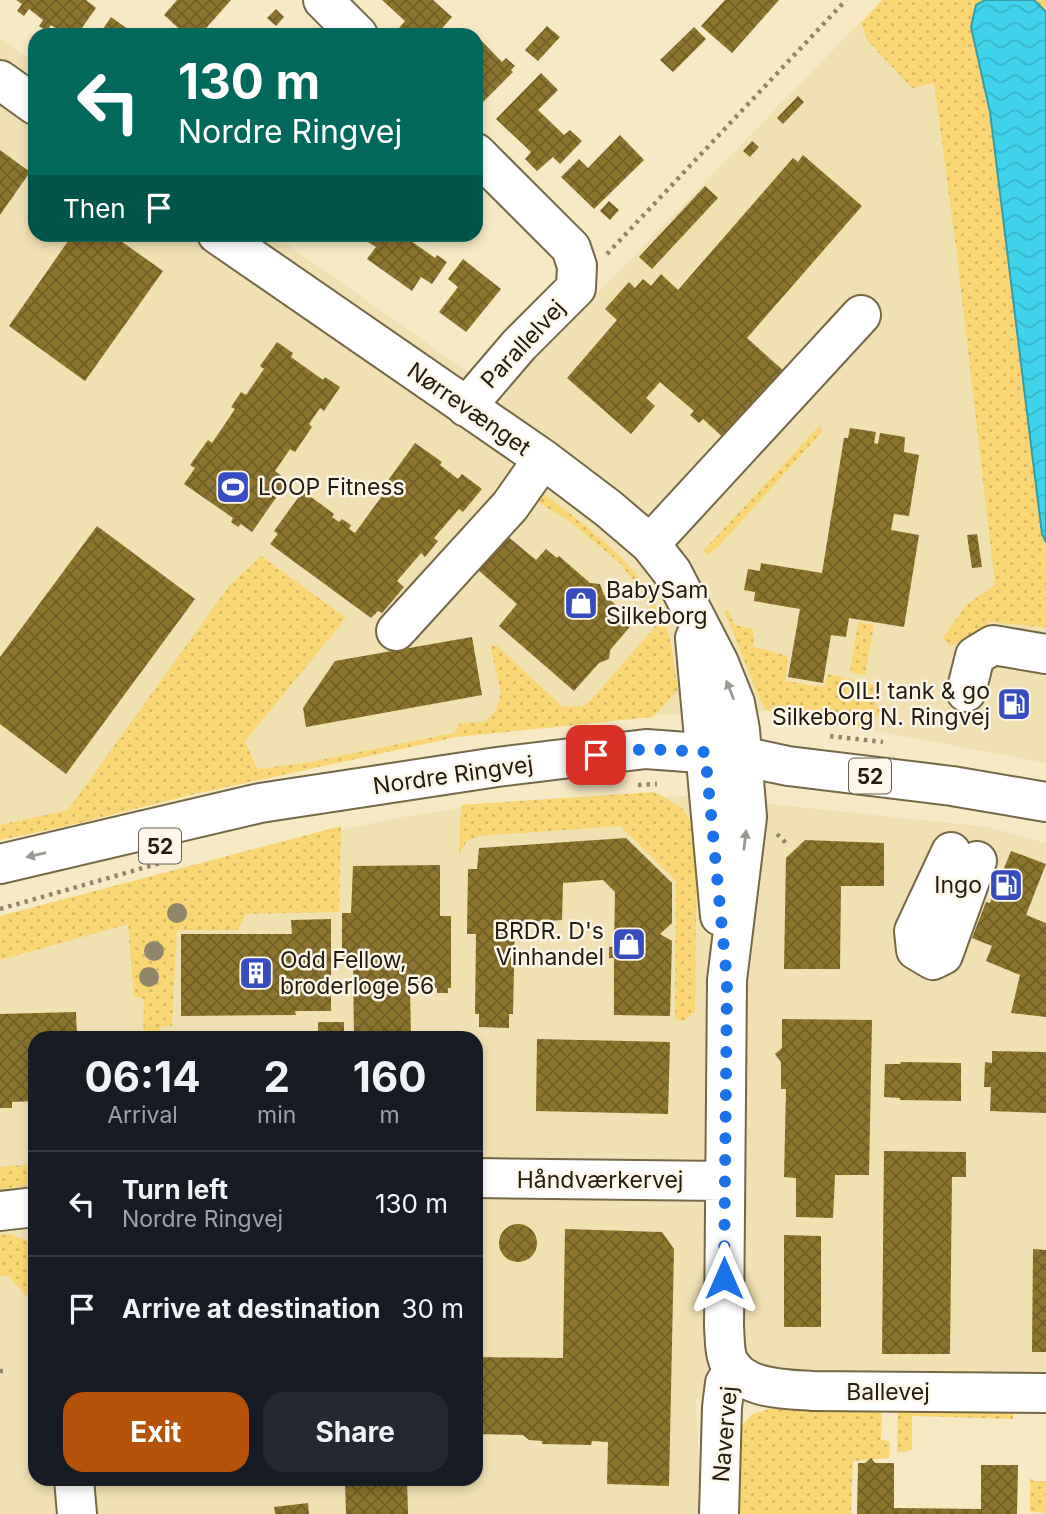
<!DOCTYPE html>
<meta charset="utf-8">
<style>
:root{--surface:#171b24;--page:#242831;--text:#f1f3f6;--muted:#9ea1a6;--line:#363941;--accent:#b45309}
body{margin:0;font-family:Inter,sans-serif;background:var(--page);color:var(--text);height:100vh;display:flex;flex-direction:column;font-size:26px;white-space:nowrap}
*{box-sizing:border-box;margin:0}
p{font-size:23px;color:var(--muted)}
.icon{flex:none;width:38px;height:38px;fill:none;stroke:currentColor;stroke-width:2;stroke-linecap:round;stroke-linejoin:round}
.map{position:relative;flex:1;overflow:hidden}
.sheet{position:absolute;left:28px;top:1031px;width:455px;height:455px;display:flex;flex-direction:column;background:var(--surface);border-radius:21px;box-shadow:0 4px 10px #0003}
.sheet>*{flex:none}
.banner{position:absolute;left:28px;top:28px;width:455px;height:214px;border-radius:21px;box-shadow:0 4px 10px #0003;background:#00695c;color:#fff;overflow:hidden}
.pin{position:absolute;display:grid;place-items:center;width:60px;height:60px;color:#fff;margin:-30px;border-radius:14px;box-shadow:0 4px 10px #0006}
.me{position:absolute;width:77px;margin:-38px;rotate:0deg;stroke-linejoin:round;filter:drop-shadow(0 0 5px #0008)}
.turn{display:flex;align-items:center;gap:24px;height:147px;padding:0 35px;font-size:32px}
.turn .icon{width:91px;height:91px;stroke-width:2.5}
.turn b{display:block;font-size:49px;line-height:60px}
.then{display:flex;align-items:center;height:66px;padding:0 35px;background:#0003;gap:14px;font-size:26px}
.eta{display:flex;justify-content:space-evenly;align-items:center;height:119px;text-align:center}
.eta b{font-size:42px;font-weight:700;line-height:49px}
.button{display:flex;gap:14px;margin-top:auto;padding:14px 35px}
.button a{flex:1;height:80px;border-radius:21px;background:var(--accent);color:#fff;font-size:28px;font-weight:700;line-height:80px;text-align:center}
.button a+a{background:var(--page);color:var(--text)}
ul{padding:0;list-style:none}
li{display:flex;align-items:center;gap:21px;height:105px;padding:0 35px;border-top:2px solid var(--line)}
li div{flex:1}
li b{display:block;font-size:26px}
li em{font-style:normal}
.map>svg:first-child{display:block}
.built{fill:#f1e0b2;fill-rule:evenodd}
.grass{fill:url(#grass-dots)}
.water{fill:url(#water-waves);stroke:#369ca8;stroke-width:2}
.building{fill:url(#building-cross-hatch)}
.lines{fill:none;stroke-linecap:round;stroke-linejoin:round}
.minor-casing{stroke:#756846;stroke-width:42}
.major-casing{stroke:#756846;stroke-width:42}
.path{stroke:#8f856b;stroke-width:4.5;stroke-dasharray:3.5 5;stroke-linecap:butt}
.minor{stroke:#fff;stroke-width:38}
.major{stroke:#fff;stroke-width:38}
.tree{fill:#918669}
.oneway{fill:#9c9993}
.route{stroke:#1a73e8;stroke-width:12;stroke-dasharray:0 21.6}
.labels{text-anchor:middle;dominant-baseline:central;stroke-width:5;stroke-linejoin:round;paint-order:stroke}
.shield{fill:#fcf7e8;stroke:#645e50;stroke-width:2}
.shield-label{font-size:21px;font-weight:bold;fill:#231d0f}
.street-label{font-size:23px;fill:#231d0f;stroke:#fcf7e8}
.poi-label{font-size:23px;fill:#231d0f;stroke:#fcf7e8;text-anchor:start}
</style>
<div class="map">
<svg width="1046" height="1514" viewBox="0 0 1046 1514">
<defs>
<pattern id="grass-dots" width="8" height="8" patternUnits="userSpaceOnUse" patternTransform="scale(1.75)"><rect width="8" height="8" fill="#f9d574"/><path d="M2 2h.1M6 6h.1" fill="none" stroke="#d5b663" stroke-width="1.8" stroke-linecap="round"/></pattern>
<pattern id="water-waves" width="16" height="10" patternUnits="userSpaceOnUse" patternTransform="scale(1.75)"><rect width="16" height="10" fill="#3ed3ea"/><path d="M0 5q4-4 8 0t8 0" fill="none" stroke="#36b5c8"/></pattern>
<pattern id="building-cross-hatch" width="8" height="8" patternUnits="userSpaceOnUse" patternTransform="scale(1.75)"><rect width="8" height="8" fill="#8c742e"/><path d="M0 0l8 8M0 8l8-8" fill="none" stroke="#725f26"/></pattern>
</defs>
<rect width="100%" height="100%" fill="#f7e9c3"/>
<path class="built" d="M 862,20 L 867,40 L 934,82 L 957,255 L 1046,610 L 1046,763 L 770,711 L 647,715 L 528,724 L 376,750 L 0,834 L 0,38 L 35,63 L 35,234 L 274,235 L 466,371 L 503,391 Z
M 695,796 L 988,827 L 1046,843 L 1046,1408 L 696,1399 L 701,1514 L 0,1514 L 0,919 L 269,845 L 402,817 L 504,802 ZM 35,1038 L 476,1038 L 476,1479 L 35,1479 Z"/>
<path class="grass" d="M 882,0 L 1046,0 L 1046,628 L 990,622 L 950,647 L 943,638 L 966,605 L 995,585 L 957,255 L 934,83 L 912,88 L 867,40 L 861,23 Z
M 820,425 L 822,432 L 719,546 L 706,556 L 704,550 Z
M 543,493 C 592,531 639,562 664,621 C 673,642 674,669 678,690 L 653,717 L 457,737 L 195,794 L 67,826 L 0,840 L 0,825 L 68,810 L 229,586 L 261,556 L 346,618 L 245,741 L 257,769 L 304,763 L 454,733 L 460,723 L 484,722 L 496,710 L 501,693 L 490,645 L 497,646 L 563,707 L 582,706 L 591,700 L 660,621 L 622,565 L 568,520 L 534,500 L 537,494 Z
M 727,609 L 735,625 L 753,629 L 754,647 L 788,656 L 785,681 L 824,687 L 828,674 L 875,685 C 874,695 873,705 881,711 L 867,729 L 776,716 L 765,708 L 758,695 L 725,613 Z
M 858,622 L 874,625 L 865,675 L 850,672 Z
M 654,792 L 682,808 L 690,820 L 697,825 L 695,1012 L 683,1021 L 675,1019 L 676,881 L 620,826 L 480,836 L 467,841 L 459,854 L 461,805 Z
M 341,826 L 339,912 L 246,914 L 238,930 L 177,930 L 172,1026 L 160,1027 L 160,1038 L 143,1038 L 144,999 L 134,997 L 128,924 L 0,960 L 0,916 Z
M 35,1164 L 35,1185 L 0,1189 L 0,1167 Z
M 9,1234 L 26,1240 L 35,1254 L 35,1317 L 34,1304 L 8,1276 L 0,1276 L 0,1235 Z
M 777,1407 L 882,1408 L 881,1439 L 890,1442 L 889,1458 L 853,1461 L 851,1514 L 733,1514 L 739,1429 L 752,1414 Z
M 898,1408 L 1013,1410 L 1013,1419 L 912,1416 L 912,1450 L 897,1453 Z
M 1030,1478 L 1033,1481 L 1046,1481 L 1046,1513 L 1030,1512 Z"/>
<path class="water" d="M 985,0 L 1034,0 L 1046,12 L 1046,542 L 1042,534 L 990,112 L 971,27 L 976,5 Z"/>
<path class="building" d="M 16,0 L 86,0 L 96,8 L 77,35 L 60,35 L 62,32 L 51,25 L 47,31 L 39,26 L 43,20 L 29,9 L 24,16 L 17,11 L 22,4 Z
M 177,0 L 231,0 L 200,35 L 186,35 L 164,15 Z
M 382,0 L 433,0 L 452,17 L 436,35 L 408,35 L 399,28 L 405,21 Z
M 725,0 L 779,0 L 732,53 L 701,26 Z
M 276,9 L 284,17 L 276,26 L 267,18 Z
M 111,17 L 136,35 L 99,35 Z
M 547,26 L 560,37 L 538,61 L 525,50 Z
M 694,27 L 706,39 L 673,72 L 660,60 Z
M 476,35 L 502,62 L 506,58 L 515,66 L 511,70 L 513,72 L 481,104 L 476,99 Z
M 541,73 L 558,90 L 538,110 L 564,135 L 570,130 L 582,141 L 560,164 L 553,157 L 537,171 L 525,159 L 531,152 L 496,119 Z
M 798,96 L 804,102 L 783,124 L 777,118 Z
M 620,135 L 644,160 L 594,209 L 561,177 L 579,159 L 588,168 Z
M 752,141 L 759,147 L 750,157 L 743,151 Z
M 0,150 L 30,172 L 0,215 Z
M 803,155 L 862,206 L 747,338 L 785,372 L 726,440 L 703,419 L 699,423 L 690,415 L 694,411 L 660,382 L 646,398 L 655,406 L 631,434 L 567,378 L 617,320 L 605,309 L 629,282 L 635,288 L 643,279 L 651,286 L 661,274 L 678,290 L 793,158 L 798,162 Z
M 705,186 L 718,198 L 652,269 L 639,257 Z
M 609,201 L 619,210 L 610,220 L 600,211 Z
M 73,234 L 111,234 L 163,271 L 85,381 L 9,326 Z
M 373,234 L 401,234 L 435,258 L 437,255 L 447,262 L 432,284 L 421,277 L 412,291 L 367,259 L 376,247 L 368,242 Z
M 463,259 L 501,289 L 466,332 L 439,312 L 458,287 L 448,279 Z
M 277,342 L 293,353 L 291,357 L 323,380 L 325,377 L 340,387 L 324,411 L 320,408 L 309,424 L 312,427 L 295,452 L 290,449 L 275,471 L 292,484 L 284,495 L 280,492 L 252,532 L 241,524 L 238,527 L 231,522 L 233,518 L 184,484 L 195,468 L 190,465 L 208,440 L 212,443 L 235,409 L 231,407 L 241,392 L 246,395 L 264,369 L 260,366 Z
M 850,428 L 876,432 L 874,443 L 878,444 L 880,433 L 905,437 L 904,452 L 919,455 L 909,516 L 894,514 L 891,530 L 919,535 L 904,627 L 849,618 L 846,637 L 831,635 L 823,683 L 788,677 L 800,609 L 754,601 L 755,592 L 744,590 L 748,569 L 760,571 L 761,563 L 822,573 L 844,438 L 848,438 Z
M 415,443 L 442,462 L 440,465 L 458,479 L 462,474 L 482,489 L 463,512 L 459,509 L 434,538 L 438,541 L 425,557 L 421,553 L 397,581 L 404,587 L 382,613 L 378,611 L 371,618 L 270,544 L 278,534 L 274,531 L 303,491 L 334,514 L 332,517 L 339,522 L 342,519 L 351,525 L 349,529 L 355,533 L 390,485 L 387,482 Z
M 97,526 L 195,599 L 66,774 L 0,724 L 0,657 Z
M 977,534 L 982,567 L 972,568 L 967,535 Z
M 506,535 L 536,560 L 546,549 L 557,558 L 559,556 L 590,583 L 600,584 L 604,595 L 635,621 L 610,650 L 609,659 L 599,663 L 574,691 L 499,626 L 517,604 L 477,569 Z
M 472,637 L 482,695 L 306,727 L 303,708 L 335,661 Z
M 626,838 L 672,883 L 672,923 L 660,934 L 672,941 L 670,1016 L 614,1015 L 614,958 L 609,958 L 609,947 L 614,947 L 615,892 L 603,880 L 563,883 L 562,920 L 515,923 L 513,1014 L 509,1014 L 509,1028 L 479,1027 L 479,1014 L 475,1014 L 476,934 L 467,934 L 468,869 L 477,869 L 479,848 Z
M 805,840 L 884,843 L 884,886 L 841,886 L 840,969 L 784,969 L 786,858 Z
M 1011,851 L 1046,864 L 1026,915 L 1046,923 L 1046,1017 L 1011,1013 L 1020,975 L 986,961 L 992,946 L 972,938 L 986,902 L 990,903 Z
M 440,865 L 440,916 L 451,916 L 451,988 L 448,988 L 448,993 L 437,993 L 437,988 L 410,988 L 411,1038 L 354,1038 L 353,963 L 342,963 L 342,913 L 351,913 L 353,866 Z
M 331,919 L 331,1011 L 295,1011 L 296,1015 L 181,1016 L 181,934 L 292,934 L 291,920 Z
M 76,1012 L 77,1038 L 35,1038 L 35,1101 L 12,1102 L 12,1108 L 0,1108 L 0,1014 Z
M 782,1019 L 872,1020 L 869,1175 L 835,1175 L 833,1218 L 796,1217 L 796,1178 L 784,1177 L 786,1089 L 781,1089 L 781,1062 L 775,1054 L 782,1048 Z
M 318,1022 L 344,1022 L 344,1038 L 318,1038 Z
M 537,1039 L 670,1042 L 668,1114 L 536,1111 Z
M 992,1051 L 1046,1052 L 1046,1113 L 990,1111 L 991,1087 L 984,1087 L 985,1062 L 992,1063 Z
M 901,1062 L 961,1063 L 961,1101 L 900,1100 L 900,1098 L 884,1097 L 885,1064 L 900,1064 Z
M 884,1151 L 966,1152 L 966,1177 L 952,1177 L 950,1354 L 882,1354 Z
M499 1243a19 19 0 1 1 38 0a19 19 0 1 1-38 0Z
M 565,1229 L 662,1232 L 674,1249 L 669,1486 L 607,1484 L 608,1442 L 592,1441 L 591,1445 L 542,1444 L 542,1441 L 529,1440 L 523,1435 L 476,1434 L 476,1357 L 563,1358 Z
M 784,1235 L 821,1236 L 821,1327 L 784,1327 Z
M 1033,1249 L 1046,1250 L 1046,1352 L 1032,1352 Z
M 871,1458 L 875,1463 L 894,1463 L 894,1508 L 981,1509 L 981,1465 L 1018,1465 L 1017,1514 L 857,1514 L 858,1463 L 865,1463 Z
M 139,1479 L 187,1479 L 187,1481 L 139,1484 Z
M 345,1479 L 407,1479 L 408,1514 L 346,1514 Z
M 308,1503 L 309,1514 L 275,1514 L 274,1507 Z"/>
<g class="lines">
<g class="minor-casing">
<path id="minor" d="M 323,0 L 358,35
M 0,80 L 35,105
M 217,234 L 543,459 L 609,509 L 650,544 L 672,572 L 719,663 L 735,703 L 740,730 L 747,817 L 727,980 L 724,1327 C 725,1337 724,1350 728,1360 C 741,1390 786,1389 813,1391 L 1046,1393
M 466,407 L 519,345 L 576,288 L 577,266 L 571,248 L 476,153
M 650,544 L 861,315
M 396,631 L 510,506 L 543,459
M 695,638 L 720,916
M 966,692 L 975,656 L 993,645 L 1046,654
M 951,852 L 914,931 L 916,950 L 933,960 L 943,955 L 977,861
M 476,1178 L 725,1181
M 0,1211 L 35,1207
M 74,1479 L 77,1514
M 719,1514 L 722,1407 L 725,1383 L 734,1369"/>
</g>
<g class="major-casing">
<path id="major" d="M 0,864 L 260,803 L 497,767 L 646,749 L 741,756 L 788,766 L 952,786 L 1046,802"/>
</g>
<path class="path" d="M 607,254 L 846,0
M 830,736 L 883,742
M 638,785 L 657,784
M 777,834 L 786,843
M 0,909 L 178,858
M 0,1371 L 3,1371"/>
<use href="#minor" class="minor"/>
<use href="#major" class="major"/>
</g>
<g class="tree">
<circle cx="177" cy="913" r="10"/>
<circle cx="154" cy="951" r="10"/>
<circle cx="149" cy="977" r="10"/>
</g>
<defs><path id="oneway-solid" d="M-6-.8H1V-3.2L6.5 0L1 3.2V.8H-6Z" transform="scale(1.75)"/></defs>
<g class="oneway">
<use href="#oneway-solid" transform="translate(730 690) rotate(-111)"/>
<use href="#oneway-solid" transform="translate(745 840) rotate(-83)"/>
<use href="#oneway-solid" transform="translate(36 855) rotate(167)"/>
</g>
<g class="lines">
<path class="route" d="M 596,755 L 646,749 L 705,752 L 727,980 L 724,1278"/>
</g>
<defs>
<g id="stadium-square" transform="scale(1.75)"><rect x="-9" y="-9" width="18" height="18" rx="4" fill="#374dbf" stroke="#fcf7e8"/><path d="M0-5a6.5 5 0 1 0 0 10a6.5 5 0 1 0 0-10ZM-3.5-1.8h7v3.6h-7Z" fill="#fff"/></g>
<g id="shop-square" transform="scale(1.75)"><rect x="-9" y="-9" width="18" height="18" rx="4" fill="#374dbf" stroke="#fcf7e8"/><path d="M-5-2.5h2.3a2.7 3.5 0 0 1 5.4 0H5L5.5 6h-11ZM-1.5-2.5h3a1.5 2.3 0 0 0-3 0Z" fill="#fff"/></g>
<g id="fuel-square" transform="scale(1.75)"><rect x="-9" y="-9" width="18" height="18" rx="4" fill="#374dbf" stroke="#fcf7e8"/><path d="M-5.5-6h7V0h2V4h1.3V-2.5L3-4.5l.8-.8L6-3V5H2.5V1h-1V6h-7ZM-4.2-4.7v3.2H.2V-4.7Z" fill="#fff"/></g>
<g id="building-square" transform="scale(1.75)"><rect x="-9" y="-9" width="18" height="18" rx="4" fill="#374dbf" stroke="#fcf7e8"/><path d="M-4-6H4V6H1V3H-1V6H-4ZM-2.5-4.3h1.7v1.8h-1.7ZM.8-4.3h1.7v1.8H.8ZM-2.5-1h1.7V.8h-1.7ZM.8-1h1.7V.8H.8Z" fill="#fff"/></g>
</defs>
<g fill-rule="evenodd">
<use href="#stadium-square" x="233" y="487"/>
<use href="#shop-square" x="581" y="603"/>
<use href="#fuel-square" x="1014" y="704"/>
<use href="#fuel-square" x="1006" y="885"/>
<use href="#shop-square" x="629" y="944"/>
<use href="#building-square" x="256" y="973"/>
</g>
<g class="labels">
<g class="shield">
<rect x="849" y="758.5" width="42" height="35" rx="5"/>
<rect x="139" y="828.5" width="42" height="35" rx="5"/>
</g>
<g class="shield-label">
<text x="870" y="776">52</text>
<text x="160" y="846">52</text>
</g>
<g class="street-label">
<text transform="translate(523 344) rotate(-47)">Parallelvej</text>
<text transform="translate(469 409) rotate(35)">Nørrevænget</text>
<text transform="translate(453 775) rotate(-8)">Nordre Ringvej</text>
<text x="600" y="1180">Håndværkervej</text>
<text x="888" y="1392">Ballevej</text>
<text transform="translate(725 1434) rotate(-85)">Navervej</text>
</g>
<g class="poi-label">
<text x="258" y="487">LOOP Fitness</text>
<text x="606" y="590">BabySam<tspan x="606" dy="26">Silkeborg</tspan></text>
<text x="990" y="691" text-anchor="end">OIL! tank &amp; go<tspan x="990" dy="26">Silkeborg N. Ringvej</tspan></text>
<text x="982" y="885" text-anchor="end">Ingo</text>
<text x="604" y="931" text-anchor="end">BRDR. D's<tspan x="604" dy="26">Vinhandel</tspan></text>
<text x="280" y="960">Odd Fellow,<tspan x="280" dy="26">broderloge 56</tspan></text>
</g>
</g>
</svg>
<div class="pin" style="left:596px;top:755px;background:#d93025"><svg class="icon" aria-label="arrive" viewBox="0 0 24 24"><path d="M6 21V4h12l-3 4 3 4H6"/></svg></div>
<svg class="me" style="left:724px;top:1278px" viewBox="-20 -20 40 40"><path d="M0-17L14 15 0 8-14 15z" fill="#1a73e8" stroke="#fff" stroke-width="4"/></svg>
<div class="banner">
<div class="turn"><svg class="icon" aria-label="left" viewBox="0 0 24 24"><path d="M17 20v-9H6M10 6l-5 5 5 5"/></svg><div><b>130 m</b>Nordre Ringvej</div></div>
<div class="then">Then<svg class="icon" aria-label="arrive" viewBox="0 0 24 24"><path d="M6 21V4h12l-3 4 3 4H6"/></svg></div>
</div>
<section class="sheet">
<div class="eta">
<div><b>06:14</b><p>Arrival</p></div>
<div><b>2</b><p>min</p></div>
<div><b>160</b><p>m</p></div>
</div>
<ul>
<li><svg class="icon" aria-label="left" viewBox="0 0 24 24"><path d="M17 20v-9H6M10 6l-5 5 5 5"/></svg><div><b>Turn left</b><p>Nordre Ringvej</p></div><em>130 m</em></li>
<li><svg class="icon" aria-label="arrive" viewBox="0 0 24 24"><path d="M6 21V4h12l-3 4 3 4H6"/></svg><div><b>Arrive at destination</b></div><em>30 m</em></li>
</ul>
<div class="button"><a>Exit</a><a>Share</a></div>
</section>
</div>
